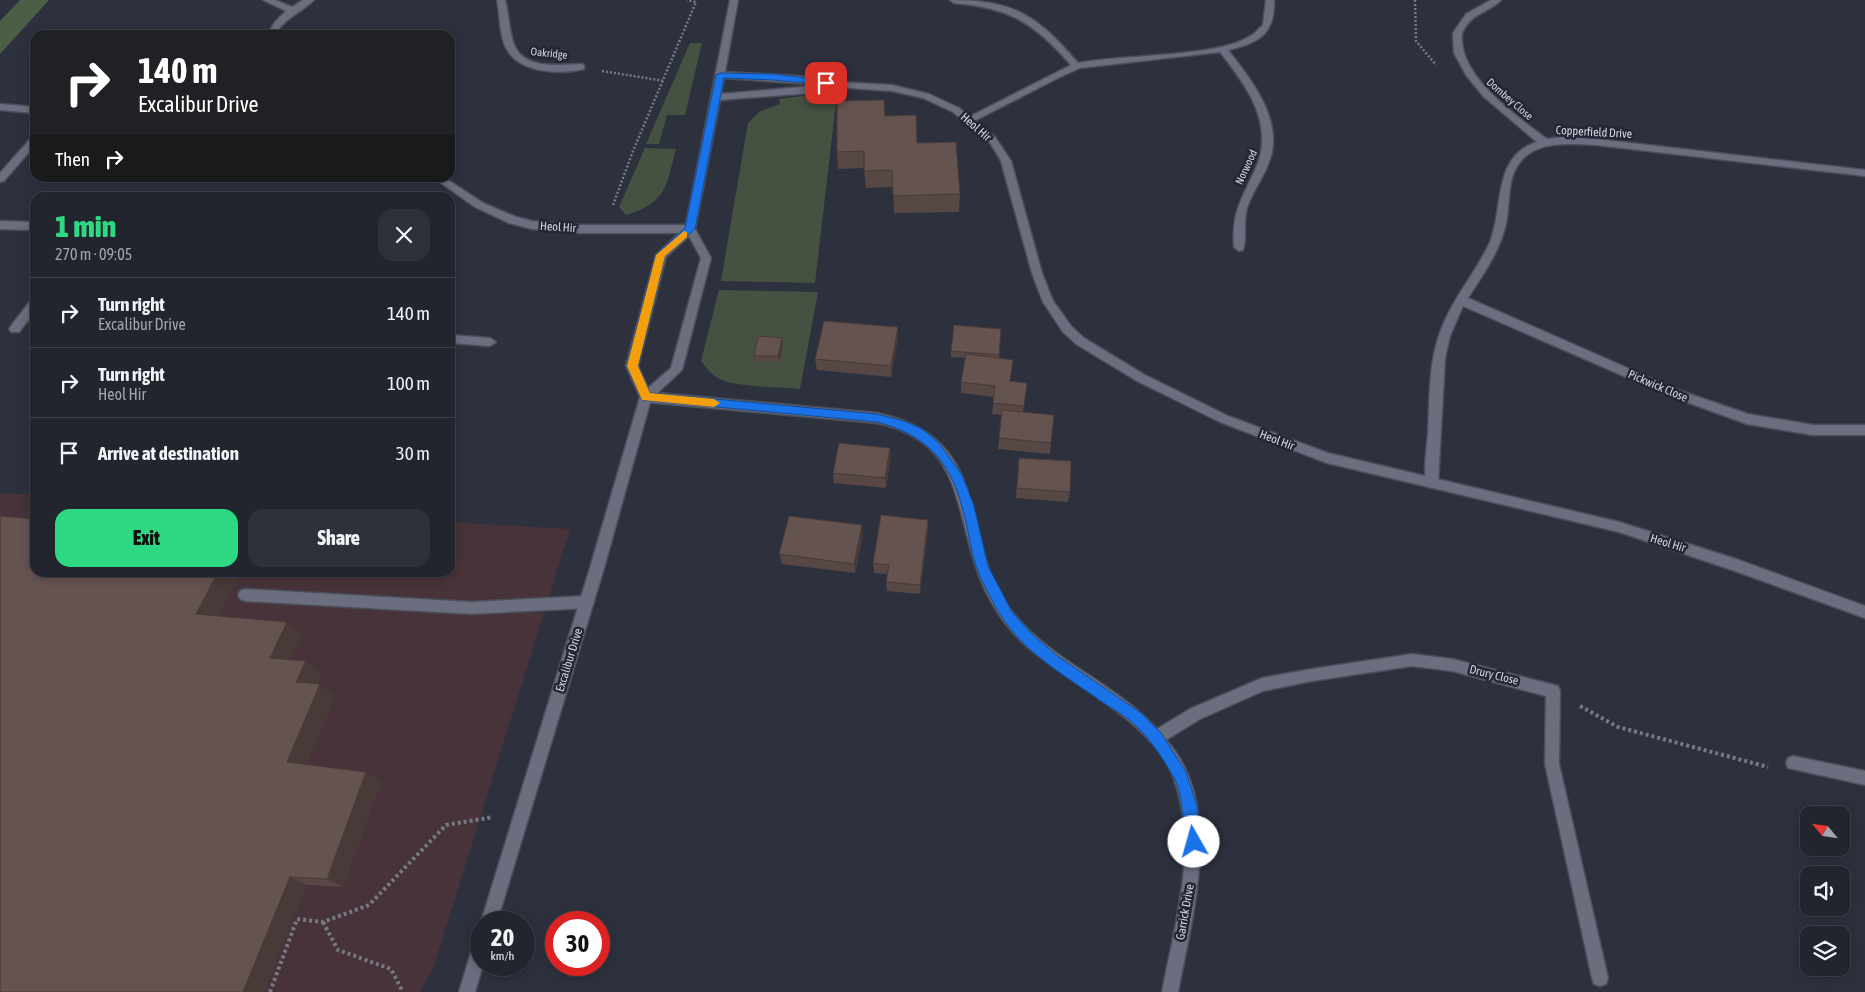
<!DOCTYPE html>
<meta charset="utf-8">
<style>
:root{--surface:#22252e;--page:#2e313a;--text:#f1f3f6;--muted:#a2a5aa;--line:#3f424a;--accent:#2fd883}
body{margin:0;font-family:"Asap Condensed",sans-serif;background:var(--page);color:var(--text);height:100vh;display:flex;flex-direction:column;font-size:19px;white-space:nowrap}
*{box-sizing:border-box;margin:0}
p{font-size:16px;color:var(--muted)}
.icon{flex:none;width:28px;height:28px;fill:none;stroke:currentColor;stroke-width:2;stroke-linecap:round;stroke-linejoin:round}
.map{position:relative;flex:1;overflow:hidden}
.side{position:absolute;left:30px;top:192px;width:425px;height:385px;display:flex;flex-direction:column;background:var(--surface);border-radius:15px;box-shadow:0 2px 12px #0003,0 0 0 1px var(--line)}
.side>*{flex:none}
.top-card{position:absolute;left:30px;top:30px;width:425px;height:152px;border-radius:15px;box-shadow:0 2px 12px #0003,0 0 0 1px var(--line);background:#202124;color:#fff;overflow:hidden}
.needle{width:32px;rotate:299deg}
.buttons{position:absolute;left:1800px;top:806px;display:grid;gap:10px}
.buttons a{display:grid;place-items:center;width:50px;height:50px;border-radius:10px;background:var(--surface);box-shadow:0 2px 12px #0003,0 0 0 1px var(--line);font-size:25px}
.speed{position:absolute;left:470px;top:911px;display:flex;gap:10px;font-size:25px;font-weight:700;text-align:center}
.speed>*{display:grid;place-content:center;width:65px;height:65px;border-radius:50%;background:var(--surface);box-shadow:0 2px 12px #0003,0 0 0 1px var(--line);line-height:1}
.speed small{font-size:12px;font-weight:400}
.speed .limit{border:8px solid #d22;background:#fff;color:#111}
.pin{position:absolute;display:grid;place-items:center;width:42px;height:42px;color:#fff;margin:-21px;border-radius:10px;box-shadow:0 2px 8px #0006}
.me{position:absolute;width:55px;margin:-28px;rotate:353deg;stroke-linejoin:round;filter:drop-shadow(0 0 4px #0008)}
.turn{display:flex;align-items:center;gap:18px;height:105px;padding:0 25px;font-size:22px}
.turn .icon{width:65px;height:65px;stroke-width:2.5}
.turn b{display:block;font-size:35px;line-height:42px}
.then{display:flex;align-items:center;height:48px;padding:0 25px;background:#0003;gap:10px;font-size:19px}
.round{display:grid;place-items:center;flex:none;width:52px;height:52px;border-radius:15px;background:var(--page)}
.summary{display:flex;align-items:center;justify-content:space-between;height:85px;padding:0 25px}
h1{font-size:30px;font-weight:800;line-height:38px;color:var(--accent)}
.cta{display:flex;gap:10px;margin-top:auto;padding:10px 25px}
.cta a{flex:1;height:58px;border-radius:15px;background:var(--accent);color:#111;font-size:20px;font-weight:800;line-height:58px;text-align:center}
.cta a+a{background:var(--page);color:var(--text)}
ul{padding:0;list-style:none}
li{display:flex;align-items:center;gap:15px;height:70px;padding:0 25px;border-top:1px solid var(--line)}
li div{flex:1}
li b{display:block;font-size:19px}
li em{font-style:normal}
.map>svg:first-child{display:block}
.commercial{fill:#473339}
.green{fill:#455241}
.forest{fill:#4c5f46}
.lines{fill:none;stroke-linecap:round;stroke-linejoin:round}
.lane-casing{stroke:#4a4e59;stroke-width:3}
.street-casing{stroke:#4a4e59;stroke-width:3}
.secondary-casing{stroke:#4a4e59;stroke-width:3}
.path-far1{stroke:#777a85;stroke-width:2.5;stroke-dasharray:2 2;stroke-linecap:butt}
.path{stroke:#777a85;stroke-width:4;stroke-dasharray:3 3;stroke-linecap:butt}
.lane{fill:#6a6e7e;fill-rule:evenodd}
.street{fill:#6a6e7e;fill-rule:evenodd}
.secondary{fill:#6a6e7e;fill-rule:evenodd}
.wall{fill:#574745}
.shaded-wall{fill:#473a38}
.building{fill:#655350;stroke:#473a38}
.route{fill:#1a73e8;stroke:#114b97}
.slow{fill:#f59e0b}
.labels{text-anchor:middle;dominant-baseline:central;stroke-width:5;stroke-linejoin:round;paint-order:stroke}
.far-street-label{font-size:11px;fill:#d4d6df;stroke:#232734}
.street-label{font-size:12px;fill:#d4d6df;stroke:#232734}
</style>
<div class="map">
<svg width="1865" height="992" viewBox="0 0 1865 992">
<rect width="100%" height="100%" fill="#2d313e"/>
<path class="commercial" d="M 0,493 L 35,495 L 35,572 L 450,572 L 450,522 L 570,529 L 434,966 L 420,992 L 0,992 Z"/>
<path class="green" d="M 690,43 L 702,43 L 685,115 L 667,115 L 659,144 L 646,144 Z
M 837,94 L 815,283 L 721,281 L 748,123 L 759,112 L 780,104 L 779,99 L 810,95 Z
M 645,148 L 676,149 C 666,186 667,203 626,215 L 619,207 Z
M 719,290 L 818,292 L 800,389 C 781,387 731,387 718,378 C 711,374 706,368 701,361 Z"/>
<path class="forest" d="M 20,0 L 49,0 L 0,54 L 0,21 Z"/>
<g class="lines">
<g class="lane-casing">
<path id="lane" d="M 245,589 L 472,602 L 587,596 L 592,598 L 594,602 L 592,606 L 587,608 L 472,614 L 245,601 L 240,599 L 238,595 L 240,591 Z"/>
</g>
<g class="street-casing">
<path id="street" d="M 263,0 L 275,0 L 292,7 L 303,0 L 314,0 C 301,13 285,17 275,35 L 267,35 L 275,22 L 286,11 Z
M 497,0 L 505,0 C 509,14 509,29 513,42 C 522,70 558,65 581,64 L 584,65 L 584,69 C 559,75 517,73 505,46 C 499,31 500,15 497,0 Z
M 950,0 C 1014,0 1037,15 1078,63 C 1122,54 1219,58 1252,35 C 1256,33 1259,28 1263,25 L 1266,0 L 1274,0 C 1275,34 1259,43 1228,50 C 1250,78 1279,114 1272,152 C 1268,172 1253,189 1247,208 C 1243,221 1247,239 1243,250 L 1239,251 L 1234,247 C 1232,211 1241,201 1255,170 C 1276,125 1247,86 1220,52 L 1080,68 L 1060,77 L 970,123 L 967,122 L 967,118 L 1071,65 C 1034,23 1011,8 954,3 Z
M 1491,0 L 1501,0 C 1487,14 1474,11 1463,31 C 1461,35 1462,38 1462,42 C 1465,81 1518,117 1547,139 L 1562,137 L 1596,139 L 1865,170 L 1865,176 L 1596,145 C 1562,143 1521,139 1511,182 C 1508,197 1509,213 1505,228 C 1498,254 1482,276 1468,298 L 1675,389 L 1748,414 L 1813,425 L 1865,425 L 1865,435 L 1813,435 L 1747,424 L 1667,395 L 1463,306 L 1450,336 L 1445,358 L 1438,483 L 1436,487 L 1432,488 L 1428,487 C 1422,476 1427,447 1428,434 C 1430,398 1428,359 1443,325 C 1455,295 1477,271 1490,242 C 1504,208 1492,156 1537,142 L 1483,96 L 1466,75 L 1454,53 L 1453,33 L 1466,14 Z
M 35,136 L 35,145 L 4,181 L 0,182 L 0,173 L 32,137 Z
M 0,221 L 35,222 L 35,230 L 0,229 Z
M 35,299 L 35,311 L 19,332 L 11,332 L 9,329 L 11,326 L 31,300 Z
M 450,335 L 490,338 L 496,342 L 490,346 L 450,343 Z
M 646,392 L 877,413 C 999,439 954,539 1013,613 C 1053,662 1115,683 1157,729 L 1190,709 L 1262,678 L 1312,669 L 1412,654 L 1452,659 L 1558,686 L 1560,691 L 1559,764 L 1608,978 L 1606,984 L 1600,986 L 1594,984 L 1592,978 L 1545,764 L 1546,696 L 1452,671 L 1412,666 L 1312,681 L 1263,691 L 1200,719 L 1166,740 C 1225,804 1192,917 1178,992 L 1162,992 C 1175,923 1199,848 1174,779 C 1153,720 1069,685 1024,644 C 1001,623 984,593 975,564 C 954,499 958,440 877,423 L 646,402 L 642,400 L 640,397 L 642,394 Z
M 1793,756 L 1865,771 L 1865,785 L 1788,768 L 1786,763 L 1788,758 Z"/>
</g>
<g class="secondary-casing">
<path id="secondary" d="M 730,0 L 738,0 L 725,72 L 814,77 L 838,82 L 892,85 L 929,94 L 959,108 L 995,137 L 1011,161 L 1042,273 L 1053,301 L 1071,326 L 1084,338 L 1145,375 L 1228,416 L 1328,453 L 1619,522 L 1736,559 L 1865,606 L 1865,618 L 1735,571 L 1619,532 L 1327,463 L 1220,422 L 1137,381 L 1076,344 L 1063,332 L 1043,302 L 1032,273 L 1001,161 L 989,141 L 953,112 L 923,98 L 892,91 L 835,87 L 811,93 L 720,100 L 695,229 L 711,258 L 682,370 L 651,399 L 604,568 L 497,922 L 481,922 L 590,568 L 640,397 L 626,366 L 656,255 L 679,233 L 577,233 L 532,229 L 509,223 L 475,207 L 434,178 L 445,178 L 483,203 L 516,217 L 532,221 L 577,225 L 686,225 ZM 724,78 L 823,85 L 721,94 ZM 689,236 L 701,258 L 671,368 L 648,388 L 638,366 L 666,257 Z
M 0,104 L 35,107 L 35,113 L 0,110 Z
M 481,938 L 481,965 L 483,965 L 475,992 L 459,992 L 473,946 L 475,940 Z"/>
</g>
<path class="path-far1" d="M 1415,0 L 1416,41 L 1436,65
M 602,71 L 664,81
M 613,205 L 633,151 L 696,2 L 687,0"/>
<path class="path" d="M 1580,706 L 1618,727 L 1768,767
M 323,922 L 338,950 L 391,969 L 403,992
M 270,992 L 297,919 L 323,922 L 369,905 L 446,825 L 493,817"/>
<use href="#lane" class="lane"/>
<use href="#street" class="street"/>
<use href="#secondary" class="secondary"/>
</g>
<path class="wall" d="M 885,116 L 917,143 L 960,194 L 959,212 L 894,213 L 893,187 L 866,188 L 864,168 L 838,169 L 837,152 Z
M 1001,329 L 999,358 L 1010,381 L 1027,383 L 1023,412 L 1051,443 L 1050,454 L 998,449 L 1002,415 L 992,414 L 994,397 L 961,393 L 961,382 L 966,358 L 951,357 L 951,351 Z
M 782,338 L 783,344 L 780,362 L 755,361 L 754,356 Z
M 898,339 L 891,377 L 817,370 L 815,359 Z
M 891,458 L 886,488 L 834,483 L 833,473 Z
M 1019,458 L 1070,492 L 1068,502 L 1016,498 Z
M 928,520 L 928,530 L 920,594 L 887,591 L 886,582 L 888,574 L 874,573 L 873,563 Z
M 863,535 L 855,573 L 782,564 L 779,554 Z
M 35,572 L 241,572 L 218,616 L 287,622 L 302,635 L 290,660 L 306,661 L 321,674 L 316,684 L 335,696 L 306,765 L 366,772 L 381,782 L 343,887 L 307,885 L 264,992 L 0,992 Z"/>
<path class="shaded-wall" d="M 898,327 L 898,339 L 891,377 L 891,366 Z
M 782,338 L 783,344 L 780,362 L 778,356 Z
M 890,448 L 891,458 L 886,488 L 885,478 Z
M 928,520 L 928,530 L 920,594 L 920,585 Z
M 862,525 L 863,535 L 855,573 L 854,564 Z
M 218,572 L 241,572 L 213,627 L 196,614 Z
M 287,622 L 302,635 L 286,670 L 270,658 Z
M 306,661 L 321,674 L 311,694 L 296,682 Z
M 320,684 L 335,696 L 303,772 L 287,762 Z
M 366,772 L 381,782 L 343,887 L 327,879 Z
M 290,877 L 307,885 L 264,992 L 243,992 Z"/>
<path class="building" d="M 884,100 L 885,116 L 916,115 L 917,143 L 956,142 L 960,194 L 893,196 L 892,170 L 864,171 L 864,151 L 837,152 L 837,101 Z
M 824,321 L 898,327 L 891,366 L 815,359 Z
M 954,325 L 1001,329 L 999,355 L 951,351 Z
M 758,336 L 782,338 L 778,356 L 754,356 Z
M 966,354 L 1013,360 L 1010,381 L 1027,383 L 1024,406 L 993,403 L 995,386 L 961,382 Z
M 1002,410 L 1054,415 L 1051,443 L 999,438 Z
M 839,443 L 890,448 L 885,478 L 833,473 Z
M 1019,458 L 1071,461 L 1070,492 L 1017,488 Z
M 881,515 L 928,520 L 920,585 L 886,582 L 889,565 L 873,563 Z
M 0,516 L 35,519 L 35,572 L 218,572 L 196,614 L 287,622 L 270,658 L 306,661 L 296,682 L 320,684 L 287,762 L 366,772 L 327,879 L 290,877 L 243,992 L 0,992 Z
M 789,516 L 862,525 L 854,564 L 779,554 Z"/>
<path class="route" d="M 720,73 L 773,74 L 826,80 L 830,83 L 826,85 L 773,80 L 724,78 L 695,229 L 665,256 L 638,366 L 650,393 L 877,414 L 904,421 L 922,429 L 938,442 L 962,475 L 974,506 L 988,566 L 1012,612 L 1032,634 L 1056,655 L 1141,713 L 1161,733 L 1186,772 L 1197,806 L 1201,842 L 1199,847 L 1194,849 L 1189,847 C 1180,824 1186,797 1172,774 C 1161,755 1149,738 1133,723 C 1125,716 1115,710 1105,704 C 1071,679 1028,656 1004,620 C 995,608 981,580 976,566 C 970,548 968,527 962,507 C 950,460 924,434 877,422 L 642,400 L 627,366 L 656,255 L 685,228 L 716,75 Z"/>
<path class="slow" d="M 684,231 L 687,232 L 687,237 L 665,256 L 638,366 L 650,393 L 714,399 L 720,403 L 714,407 L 642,400 L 627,366 L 656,255 Z"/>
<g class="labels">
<g class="far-street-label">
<text transform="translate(549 53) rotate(6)">Oakridge</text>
<text transform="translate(1510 99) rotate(41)">Dombey Close</text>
<text transform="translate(1246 167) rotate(-65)">Norwood</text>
</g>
<g class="street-label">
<text transform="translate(976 127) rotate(41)">Heol Hir</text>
<text transform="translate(1594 132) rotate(3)">Copperfield Drive</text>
<text transform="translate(558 227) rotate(4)">Heol Hir</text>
<text transform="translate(1658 386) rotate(23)">Pickwick Close</text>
<text transform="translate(1277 440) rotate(21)">Heol Hir</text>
<text transform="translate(1668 543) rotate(17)">Heol Hir</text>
<text transform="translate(569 660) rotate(-73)">Excalibur Drive</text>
<text transform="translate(1494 675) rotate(14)">Drury Close</text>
<text transform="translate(1185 912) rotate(-80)">Garrick Drive</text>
</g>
</g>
</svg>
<div class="buttons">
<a><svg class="needle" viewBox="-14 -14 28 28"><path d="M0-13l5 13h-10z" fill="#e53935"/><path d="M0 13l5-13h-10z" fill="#a2a5aa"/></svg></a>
<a><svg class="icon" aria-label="sound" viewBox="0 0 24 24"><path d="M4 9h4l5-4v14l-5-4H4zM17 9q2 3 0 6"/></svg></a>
<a><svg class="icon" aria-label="layers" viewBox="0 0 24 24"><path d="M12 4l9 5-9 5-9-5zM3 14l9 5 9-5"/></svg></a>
</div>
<div class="speed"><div>20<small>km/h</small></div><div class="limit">30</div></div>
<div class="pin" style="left:826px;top:83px;background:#d93025"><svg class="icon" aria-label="arrive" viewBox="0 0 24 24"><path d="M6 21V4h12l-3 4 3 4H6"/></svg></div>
<svg class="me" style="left:1194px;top:842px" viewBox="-20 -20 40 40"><circle r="19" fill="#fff"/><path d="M0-13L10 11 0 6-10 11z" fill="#1a73e8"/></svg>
<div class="top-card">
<div class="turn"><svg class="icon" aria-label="right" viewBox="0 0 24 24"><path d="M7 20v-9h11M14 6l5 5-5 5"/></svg><div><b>140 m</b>Excalibur Drive</div></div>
<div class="then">Then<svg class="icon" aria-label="right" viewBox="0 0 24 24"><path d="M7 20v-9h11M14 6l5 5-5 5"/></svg></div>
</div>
<section class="side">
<div class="summary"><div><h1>1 min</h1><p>270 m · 09:05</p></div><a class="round"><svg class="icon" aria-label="close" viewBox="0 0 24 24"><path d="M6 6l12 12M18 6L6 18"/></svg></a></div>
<ul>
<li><svg class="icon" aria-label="right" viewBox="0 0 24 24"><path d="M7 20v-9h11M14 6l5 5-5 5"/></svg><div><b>Turn right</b><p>Excalibur Drive</p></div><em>140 m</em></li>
<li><svg class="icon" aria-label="right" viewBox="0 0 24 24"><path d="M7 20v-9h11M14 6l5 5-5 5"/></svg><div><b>Turn right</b><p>Heol Hir</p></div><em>100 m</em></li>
<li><svg class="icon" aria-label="arrive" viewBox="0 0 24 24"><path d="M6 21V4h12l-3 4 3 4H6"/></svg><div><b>Arrive at destination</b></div><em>30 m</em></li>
</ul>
<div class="cta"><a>Exit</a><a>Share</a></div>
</section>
</div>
